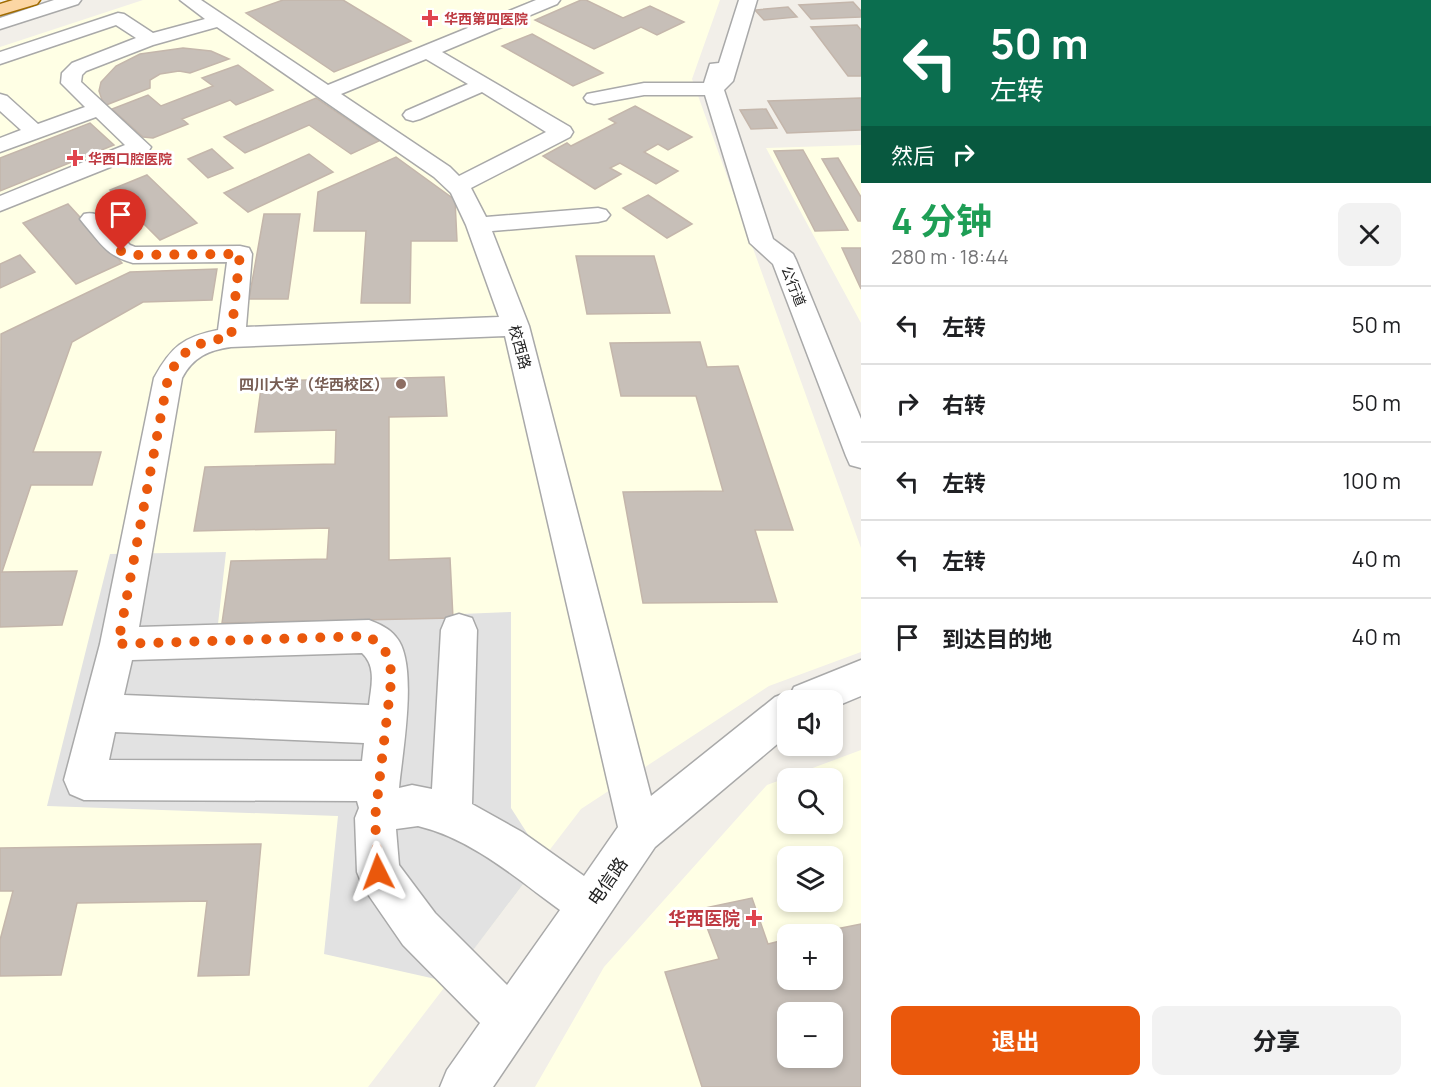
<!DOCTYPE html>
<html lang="zh">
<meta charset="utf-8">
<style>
:root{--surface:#fff;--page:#f2f2f2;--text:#202124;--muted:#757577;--line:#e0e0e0;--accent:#ea580c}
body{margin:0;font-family:Manrope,"Noto Sans SC",sans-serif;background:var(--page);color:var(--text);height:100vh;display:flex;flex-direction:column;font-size:22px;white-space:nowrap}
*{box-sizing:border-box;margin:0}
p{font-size:20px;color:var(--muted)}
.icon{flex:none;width:33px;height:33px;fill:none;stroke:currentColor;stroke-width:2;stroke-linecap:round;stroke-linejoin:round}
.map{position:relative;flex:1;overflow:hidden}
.side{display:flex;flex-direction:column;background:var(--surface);width:570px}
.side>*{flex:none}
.banner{background:#0b6e4f;color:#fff;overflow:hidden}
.buttons{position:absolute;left:777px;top:690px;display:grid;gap:12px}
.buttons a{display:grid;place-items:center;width:66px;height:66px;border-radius:12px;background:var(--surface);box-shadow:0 3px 9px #0003;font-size:30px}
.pin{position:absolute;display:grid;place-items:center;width:51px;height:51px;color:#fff;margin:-62px -26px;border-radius:50% 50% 50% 0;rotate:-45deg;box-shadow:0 0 6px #0007}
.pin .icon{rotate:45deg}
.me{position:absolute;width:66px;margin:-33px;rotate:357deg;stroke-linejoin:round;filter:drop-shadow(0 0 4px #0008)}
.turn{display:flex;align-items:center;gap:21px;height:126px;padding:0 30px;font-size:27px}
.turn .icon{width:78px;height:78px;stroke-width:2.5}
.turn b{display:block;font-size:42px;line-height:51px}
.then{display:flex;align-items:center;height:57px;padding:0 30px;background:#0003;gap:12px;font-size:22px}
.round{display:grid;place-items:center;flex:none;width:63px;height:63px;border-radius:12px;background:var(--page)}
.headline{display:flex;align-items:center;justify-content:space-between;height:102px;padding:0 30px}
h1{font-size:36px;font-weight:700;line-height:45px;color:#1e9e55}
.action{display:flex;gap:12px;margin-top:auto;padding:12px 30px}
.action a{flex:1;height:69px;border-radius:12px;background:var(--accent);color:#fff;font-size:24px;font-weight:700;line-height:69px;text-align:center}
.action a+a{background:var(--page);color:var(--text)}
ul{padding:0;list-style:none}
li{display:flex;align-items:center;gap:18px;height:78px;padding:0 30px;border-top:2px solid var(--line)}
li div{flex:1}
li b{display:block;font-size:22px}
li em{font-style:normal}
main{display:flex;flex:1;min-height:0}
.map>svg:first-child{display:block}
.education{fill:#ffffe5;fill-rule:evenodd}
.parking{fill:#e2e2e2}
.building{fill:#c7bfb8;stroke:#c4b6ab;stroke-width:1.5;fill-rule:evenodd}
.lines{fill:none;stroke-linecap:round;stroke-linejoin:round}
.minor-casing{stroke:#a9a9a9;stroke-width:3}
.major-casing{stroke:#a06b00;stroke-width:3}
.minor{fill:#fff;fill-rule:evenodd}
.major{fill:#fcd6a4;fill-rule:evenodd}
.route{stroke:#ea580c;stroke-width:10;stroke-dasharray:0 18}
.health-dot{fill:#e0444e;stroke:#fff;stroke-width:2}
.education-dot{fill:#8d6e63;stroke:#fff;stroke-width:2}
.labels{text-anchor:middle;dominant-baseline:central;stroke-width:6;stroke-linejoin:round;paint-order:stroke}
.far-health-label{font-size:14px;font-weight:bold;fill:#be3a42;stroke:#fff;text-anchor:start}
.far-street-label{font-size:14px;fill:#222;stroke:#fff}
.street-label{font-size:15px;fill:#222;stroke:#fff}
.education-label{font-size:15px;font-weight:bold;fill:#785e54;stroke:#fff;text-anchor:end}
.near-street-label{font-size:18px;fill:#222;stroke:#fff}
.near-health-label{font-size:18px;font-weight:bold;fill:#be3a42;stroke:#fff;text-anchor:end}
</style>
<main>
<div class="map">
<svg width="861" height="1087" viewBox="0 0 861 1087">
<rect width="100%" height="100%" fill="#f2efe9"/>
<path class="education" d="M 143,0 L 720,0 L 692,79 L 861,548 L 861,652 L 769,686 L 581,809 L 368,1087 L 0,1087 L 0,47 Z
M 861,145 L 861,323 L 766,148 Z
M 861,750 L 861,1087 L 535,1087 L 604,967 L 767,785 ZM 788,778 L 832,778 L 832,824 L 788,824 ZM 788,856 L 832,856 L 832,902 L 788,902 ZM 788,934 L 832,934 L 832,980 L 788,980 ZM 788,1012 L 832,1012 L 832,1058 L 788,1058 Z"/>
<path class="parking" d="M 226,552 L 218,624 L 511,612 L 511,808 L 543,858 L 449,982 L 324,954 L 338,816 L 47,806 L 110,554 Z"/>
<path class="building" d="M 283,0 L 343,0 L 411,41 L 334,72 L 246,13 Z
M 581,0 L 586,0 L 623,18 L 650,6 L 684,22 L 657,35 L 641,27 L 594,49 L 535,20 Z
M 853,2 L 861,11 L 861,17 L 811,19 L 799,5 Z
M 788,7 L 797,17 L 764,20 L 755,10 Z
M 857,25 L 861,30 L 861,76 L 848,76 L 811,27 Z
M 532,34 L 603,73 L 573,86 L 502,46 Z
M 183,48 L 211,51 L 229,59 L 190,73 L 179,71 L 160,74 L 150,80 L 150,88 L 106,105 L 102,100 L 99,91 L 101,82 L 116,66 L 140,54 Z
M 238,65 L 273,90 L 236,105 L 230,100 L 182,119 L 188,124 L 153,138 L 143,137 L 112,109 L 148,95 L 161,106 L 213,86 L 202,78 Z
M 316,98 L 379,141 L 351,154 L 309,125 L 245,153 L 224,137 Z
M 861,98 L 861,130 L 787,133 L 768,101 Z
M 635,106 L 692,137 L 668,150 L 658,144 L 644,152 L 678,171 L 656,184 L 620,163 L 610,168 L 621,174 L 595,189 L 543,156 L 567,143 L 571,146 L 616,123 L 609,119 Z
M 766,109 L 777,128 L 751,129 L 740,110 Z
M 90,123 L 114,145 L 0,191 L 0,158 Z
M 212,149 L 233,168 L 208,178 L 188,159 Z
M 803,150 L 848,230 L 815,231 L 774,151 Z
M 309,154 L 333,172 L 248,212 L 224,193 Z
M 396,157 L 455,200 L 457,241 L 411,241 L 410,303 L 361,303 L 366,231 L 314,231 L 318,192 Z
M 838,158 L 861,197 L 861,221 L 858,221 L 822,159 Z
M 147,175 L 197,223 L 160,240 L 110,190 Z
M 648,195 L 692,224 L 667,238 L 623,208 Z
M 68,204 L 122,263 L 76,284 L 23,223 Z
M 264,214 L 300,214 L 288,299 L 249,299 Z
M 842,248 L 861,248 L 861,289 Z
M 20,255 L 35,272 L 0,288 L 0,264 Z
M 576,256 L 654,256 L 670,313 L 587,314 Z
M 217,269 L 212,300 L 143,302 L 72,342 L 33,452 L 101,452 L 92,485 L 31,485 L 2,572 L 77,571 L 62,625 L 0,627 L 1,334 L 130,272 Z
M 700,342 L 707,367 L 738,366 L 793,530 L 755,530 L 777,602 L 643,603 L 623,492 L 723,491 L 696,396 L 621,396 L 610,343 Z
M 444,377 L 447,416 L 389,417 L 389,560 L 450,558 L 453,618 L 222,623 L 231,561 L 327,559 L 329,528 L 194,531 L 205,467 L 335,464 L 336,430 L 255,432 L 262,381 Z
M 261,844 L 249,975 L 198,976 L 207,901 L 77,903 L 61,975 L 0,976 L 0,940 L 13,891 L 0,891 L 0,848 Z
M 752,898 L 768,944 L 788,939 L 788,980 L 832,980 L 832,934 L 811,934 L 861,924 L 861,1087 L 702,1087 L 665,972 L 719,959 L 700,909 ZM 788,1012 L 832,1012 L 832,1058 L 788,1058 Z"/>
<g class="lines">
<g class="minor-casing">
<path id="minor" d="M 54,0 L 81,0 L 78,4 L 0,29 L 0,18 Z
M 180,0 L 201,0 L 328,85 L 536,0 L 560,0 L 557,4 L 442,52 L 570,127 L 573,132 L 570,137 L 471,188 L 486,217 L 598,208 L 606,210 L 610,215 L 606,220 L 598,222 L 492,231 L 529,326 L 651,796 L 775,697 L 788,692 L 791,693 L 794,687 L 861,660 L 861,696 L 832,708 L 832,700 L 788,700 L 788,735 L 655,847 L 493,1087 L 440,1087 L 447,1070 L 480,1023 L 403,945 L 363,887 L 357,872 L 355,818 L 359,808 L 357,801 L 84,800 L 70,794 L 64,780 L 100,644 L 154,378 C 171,347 183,337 218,330 L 227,262 L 133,263 C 107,256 101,244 84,224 L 80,219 L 84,214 C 104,209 117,232 130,245 L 135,247 L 240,246 L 249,248 L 252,254 L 246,327 L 499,317 L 466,225 L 451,193 L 434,177 L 217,27 L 153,45 L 86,71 L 82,75 L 81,82 L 151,147 L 148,152 L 0,211 L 0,196 L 125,145 L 96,117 L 0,152 L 0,138 L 21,130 L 0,111 L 0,94 L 7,96 L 38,124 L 85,107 L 61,83 L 62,73 L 72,63 L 136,38 L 116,25 L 0,64 L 0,52 L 118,13 L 124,14 L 153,33 L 205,19 ZM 426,59 L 468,84 L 406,111 L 403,115 L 406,119 L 413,121 L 420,119 L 482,92 L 546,132 L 459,176 L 450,167 L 341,94 ZM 505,336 L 618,827 L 584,876 L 522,832 L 472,804 L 477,630 L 472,618 L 459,614 L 446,618 L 441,630 L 432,789 L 412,785 L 399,788 C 402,754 419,663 396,637 C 389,628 379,624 369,620 L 139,627 L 182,378 C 193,357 209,350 231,347 ZM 362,653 C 377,667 371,687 369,705 L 124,695 L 132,660 ZM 115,732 L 364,743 L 362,761 L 109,760 ZM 418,826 C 472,839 516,878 560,910 L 507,985 L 435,913 L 399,865 L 396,829 Z
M 739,0 L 757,0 L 733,81 L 724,90 L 773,239 L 793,254 L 796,260 L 861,419 L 861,468 L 850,465 L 846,456 L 773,264 L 750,243 L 705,95 L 644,95 L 594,104 L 587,102 L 584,98 L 587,94 L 644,83 L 704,83 L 710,64 L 719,63 Z"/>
</g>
<g class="major-casing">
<path id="major" d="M 13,0 L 40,0 L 37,4 L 0,15 L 0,4 Z"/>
</g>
<use href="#minor" class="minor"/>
<use href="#major" class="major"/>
</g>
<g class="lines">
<path class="route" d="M 121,251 L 133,255 L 240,254 L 231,337 C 198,342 182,347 168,378 L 118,644 L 369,636 L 385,650 L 392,674 L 375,818 L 378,872"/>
</g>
<g class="health-dot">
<path d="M427 9h6v6h6v6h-6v6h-6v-6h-6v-6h6z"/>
<path d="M72 149h6v6h6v6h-6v6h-6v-6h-6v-6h6z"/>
<path d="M751 909h6v6h6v6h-6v6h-6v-6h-6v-6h6z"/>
</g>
<circle class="education-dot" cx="401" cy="384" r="6"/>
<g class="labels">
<g class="far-health-label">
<text x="444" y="18">华西第四医院</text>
<text x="88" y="158">华西口腔医院</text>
</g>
<g class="far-street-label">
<text transform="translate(794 286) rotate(68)">公行道</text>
</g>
<g class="street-label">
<text transform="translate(520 347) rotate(75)">校西路</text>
</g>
<g class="education-label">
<text x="389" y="384">四川大学（华西校区）</text>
</g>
<g class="near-street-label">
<text transform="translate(607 881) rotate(-55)">电信路</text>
</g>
<g class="near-health-label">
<text x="740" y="918">华西医院</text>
</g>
</g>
</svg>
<div class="buttons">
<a><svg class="icon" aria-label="sound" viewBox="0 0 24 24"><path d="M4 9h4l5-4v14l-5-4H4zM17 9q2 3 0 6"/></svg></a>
<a><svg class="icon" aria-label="search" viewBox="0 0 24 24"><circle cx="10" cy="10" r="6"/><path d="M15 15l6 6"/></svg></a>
<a><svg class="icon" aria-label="layers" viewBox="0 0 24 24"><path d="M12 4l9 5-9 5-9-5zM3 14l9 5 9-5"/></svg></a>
<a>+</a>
<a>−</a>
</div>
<div class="pin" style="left:121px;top:251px;background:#d93025"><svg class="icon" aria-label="arrive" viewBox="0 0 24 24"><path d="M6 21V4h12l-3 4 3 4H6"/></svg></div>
<svg class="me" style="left:378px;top:872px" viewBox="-20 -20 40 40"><path d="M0-17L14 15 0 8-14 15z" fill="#ea580c" stroke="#fff" stroke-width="4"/></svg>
</div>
<section class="side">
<div class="banner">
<div class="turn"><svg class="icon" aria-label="left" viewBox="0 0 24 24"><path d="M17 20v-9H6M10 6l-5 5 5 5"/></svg><div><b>50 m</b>左转</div></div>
<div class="then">然后<svg class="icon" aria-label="right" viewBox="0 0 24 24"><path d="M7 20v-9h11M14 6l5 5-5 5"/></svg></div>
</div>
<div class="headline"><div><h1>4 分钟</h1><p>280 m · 18:44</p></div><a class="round"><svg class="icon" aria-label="close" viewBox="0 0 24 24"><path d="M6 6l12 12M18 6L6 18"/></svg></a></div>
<ul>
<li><svg class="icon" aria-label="left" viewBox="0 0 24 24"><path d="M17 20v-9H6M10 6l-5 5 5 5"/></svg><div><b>左转</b></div><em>50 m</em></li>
<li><svg class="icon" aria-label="right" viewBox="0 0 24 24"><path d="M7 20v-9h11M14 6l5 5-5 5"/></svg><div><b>右转</b></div><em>50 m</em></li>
<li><svg class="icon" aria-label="left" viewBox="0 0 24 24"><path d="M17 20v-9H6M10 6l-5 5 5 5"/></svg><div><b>左转</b></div><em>100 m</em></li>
<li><svg class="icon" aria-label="left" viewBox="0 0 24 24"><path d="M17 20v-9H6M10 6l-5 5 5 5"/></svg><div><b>左转</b></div><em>40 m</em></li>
<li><svg class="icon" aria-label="arrive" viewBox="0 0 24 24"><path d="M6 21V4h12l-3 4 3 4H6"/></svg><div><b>到达目的地</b></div><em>40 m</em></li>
</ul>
<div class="action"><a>退出</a><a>分享</a></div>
</section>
</main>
